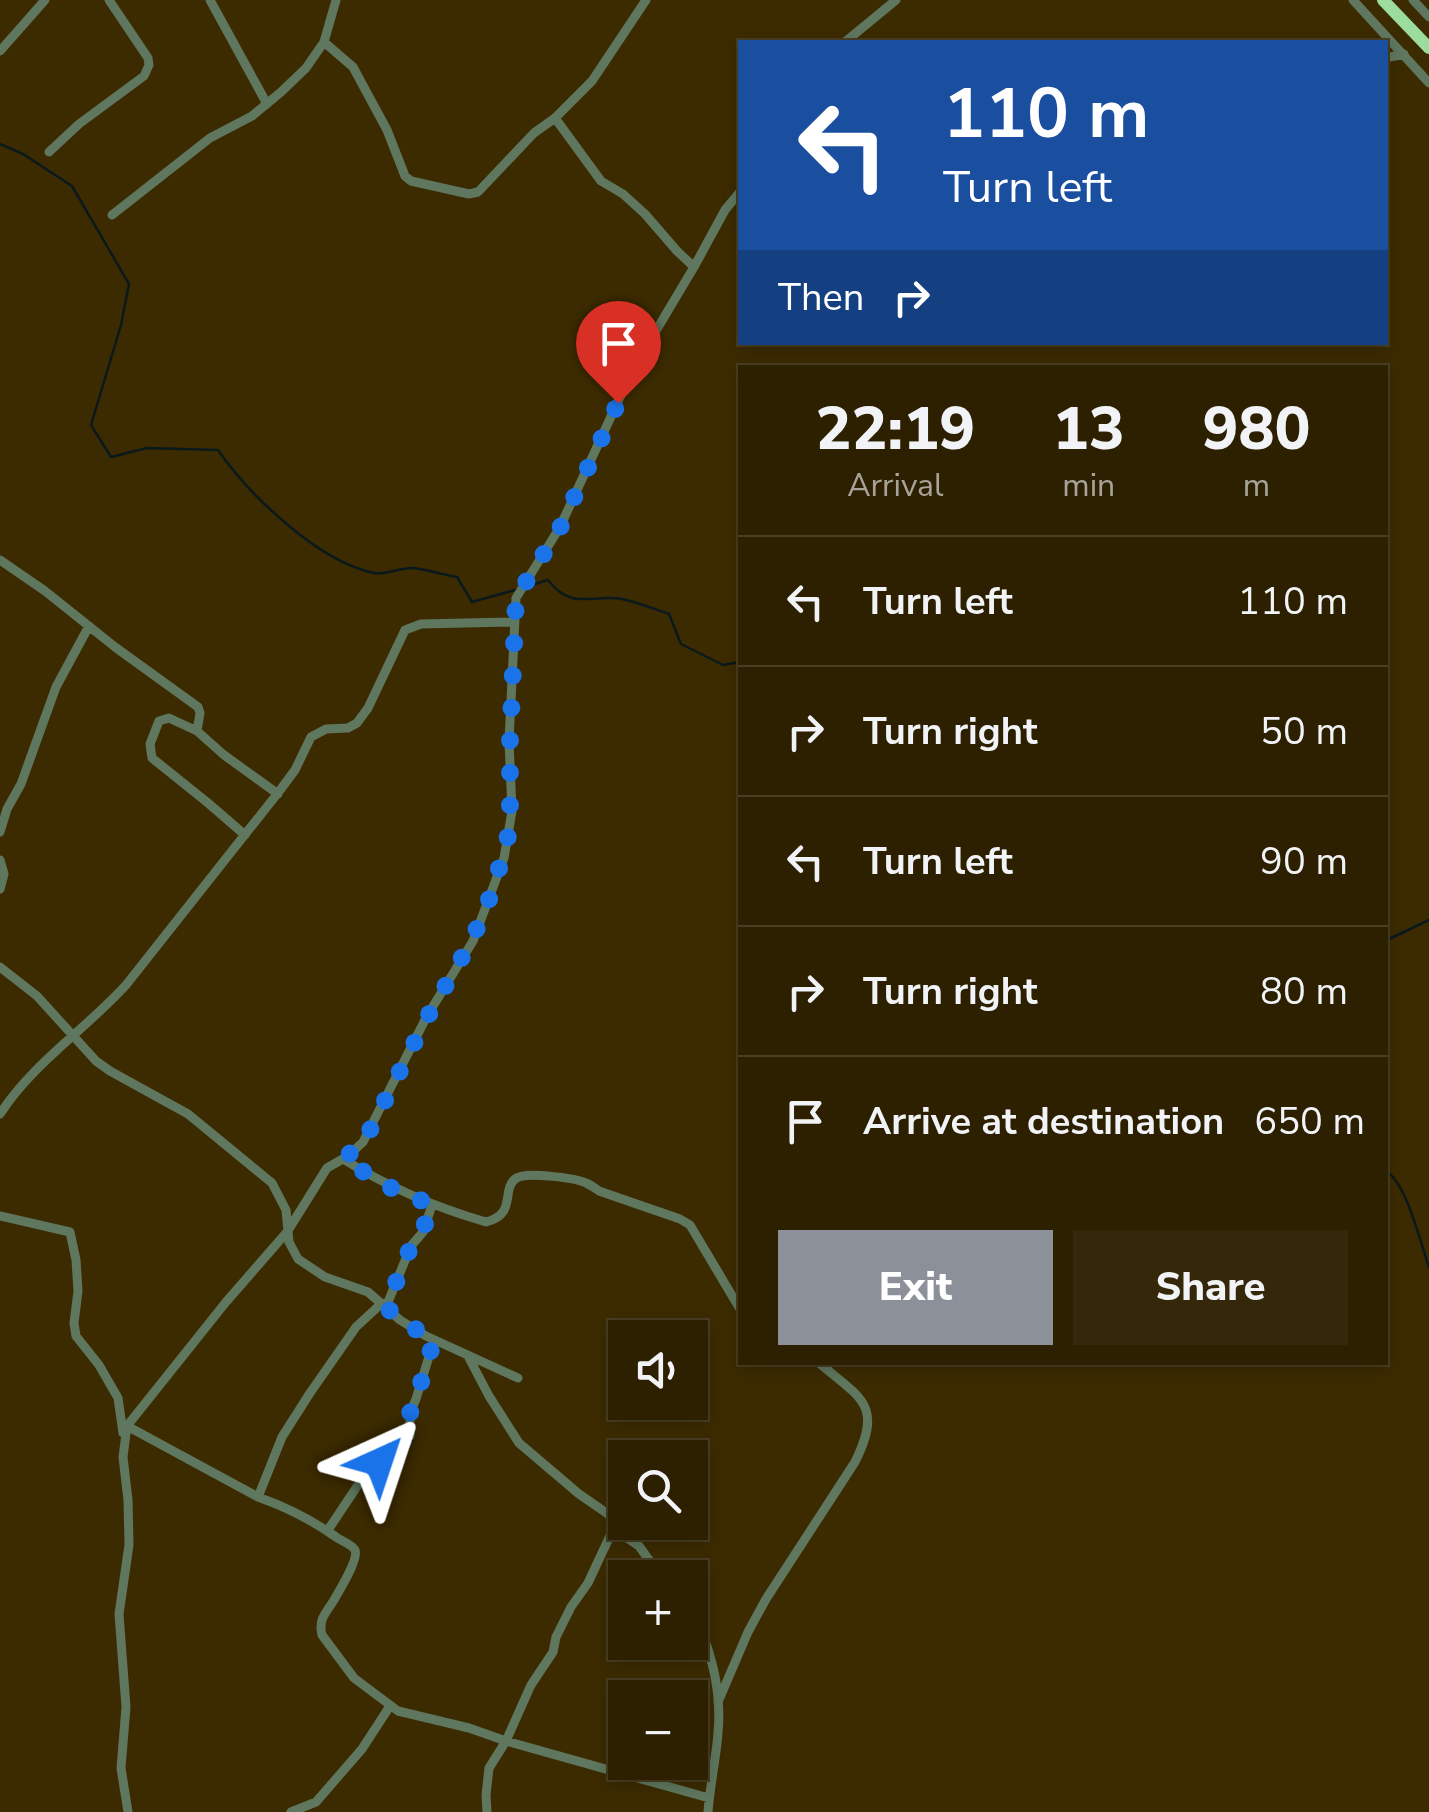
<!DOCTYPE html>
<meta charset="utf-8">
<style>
:root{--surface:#2d2000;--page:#35280a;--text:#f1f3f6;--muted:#a7a399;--line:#483e22;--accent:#8c9099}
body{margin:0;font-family:"Nunito Sans",sans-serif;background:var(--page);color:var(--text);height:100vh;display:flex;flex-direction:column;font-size:38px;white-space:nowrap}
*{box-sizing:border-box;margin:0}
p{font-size:32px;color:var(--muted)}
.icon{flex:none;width:55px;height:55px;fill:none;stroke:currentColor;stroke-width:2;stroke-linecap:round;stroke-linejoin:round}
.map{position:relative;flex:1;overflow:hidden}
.details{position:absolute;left:738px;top:365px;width:650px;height:1000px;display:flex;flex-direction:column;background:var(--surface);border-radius:0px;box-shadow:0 5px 15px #0003,0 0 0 2px var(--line)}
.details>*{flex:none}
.guide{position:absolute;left:738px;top:40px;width:650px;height:305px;border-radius:0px;box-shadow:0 5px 15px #0003,0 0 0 2px var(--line);background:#1a4fa0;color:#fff;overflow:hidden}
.tools{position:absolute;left:608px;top:1320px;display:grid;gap:20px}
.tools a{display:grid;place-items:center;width:100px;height:100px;border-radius:0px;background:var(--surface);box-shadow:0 5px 15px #0003,0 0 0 2px var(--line);font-size:50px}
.pin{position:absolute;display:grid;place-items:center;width:85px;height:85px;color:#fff;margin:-102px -42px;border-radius:50% 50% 50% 0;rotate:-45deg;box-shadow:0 0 10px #0007}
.pin .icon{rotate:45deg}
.me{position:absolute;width:110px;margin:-55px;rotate:42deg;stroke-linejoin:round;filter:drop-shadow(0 0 8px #0008)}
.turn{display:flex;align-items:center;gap:35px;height:210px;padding:0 40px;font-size:45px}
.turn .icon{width:130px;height:130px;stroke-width:2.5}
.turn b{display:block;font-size:70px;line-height:85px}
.then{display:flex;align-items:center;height:95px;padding:0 40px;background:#0003;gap:20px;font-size:38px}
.eta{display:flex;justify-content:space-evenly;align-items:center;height:170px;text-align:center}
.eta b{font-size:60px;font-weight:800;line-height:70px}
.action{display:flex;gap:20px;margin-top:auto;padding:20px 40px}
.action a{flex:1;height:115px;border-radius:0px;background:var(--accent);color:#fff;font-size:40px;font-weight:800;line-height:115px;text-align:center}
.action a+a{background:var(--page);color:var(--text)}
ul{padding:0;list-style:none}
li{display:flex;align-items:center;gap:30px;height:130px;padding:0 40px;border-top:2px solid var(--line)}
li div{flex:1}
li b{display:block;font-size:38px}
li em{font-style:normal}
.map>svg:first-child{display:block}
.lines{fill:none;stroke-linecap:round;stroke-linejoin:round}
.stream{stroke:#0a191b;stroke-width:2.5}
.minor{stroke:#5e775e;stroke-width:9}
.highway{stroke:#9cdd9f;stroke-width:12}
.route{stroke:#1a73e8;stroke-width:18;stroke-dasharray:0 32.4}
</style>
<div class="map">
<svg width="1429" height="1812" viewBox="0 0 1429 1812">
<rect width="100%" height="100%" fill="#3c2b00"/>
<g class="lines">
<path class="stream" d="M 0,144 L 23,154 L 72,186 L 129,284 L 121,325 L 91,425 L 111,457 L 147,448 L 218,450 C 249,495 319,562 374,573 C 386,575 399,568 412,568 C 427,569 443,575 457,577 L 472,602 L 515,590
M 528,586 L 548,580 C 572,611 591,594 622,599 C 637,602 654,609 669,614 L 681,644 L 723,665 L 740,662
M 1385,941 L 1429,920
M 1385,1170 C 1407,1183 1420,1242 1429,1267"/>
<path class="minor" d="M 210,0 L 267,104
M 336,0 L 324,42 L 353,67 L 387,130 L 405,176 L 411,181 L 469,194 L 478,192 L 534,133 L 555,118 L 592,81 L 646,0
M 1353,0 L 1429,83
M 1413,0 L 1429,17
M 845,42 L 896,0
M 0,51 L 45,0
M 1385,58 L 1404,54
M 555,118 L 601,181 L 623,194 L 645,214 L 677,251 L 694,267
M 49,152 L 79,124 L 144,76 L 149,65 L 148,58 L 109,0
M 112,215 L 210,138 L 252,116 L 281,92 L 306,68 L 324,42
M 0,560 L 45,591 L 115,647 L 198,707 L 200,713 L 197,731
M 0,832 L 7,809 L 21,784 L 56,687 L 89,626
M 245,835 L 208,803 L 152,758 L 150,744 L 159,721 L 169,718 L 197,731 L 224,755 L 278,794
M 0,860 L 4,874 L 0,889
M 0,967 L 37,996 L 96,1061 L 110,1071 L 188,1114 L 272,1183 L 286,1210 L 289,1242 L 298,1259 L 325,1277 L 368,1292 L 400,1320 L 426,1336 L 518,1378
M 0,1114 C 33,1063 86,1029 126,985 L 281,789 L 295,770 L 311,737 L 326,729 L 348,728 L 357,723 L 368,708 L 405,630 L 421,624 L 515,622
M 343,1159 C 388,1187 434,1207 486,1222 C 517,1214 501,1191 515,1179 C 524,1171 575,1178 586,1183 C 591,1185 595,1188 599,1191 L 680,1219 L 690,1225 L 740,1309
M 0,1216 L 70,1232 L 76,1260 L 78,1291 L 74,1323 L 76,1336 L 99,1365 L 118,1398 L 123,1433
M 386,1307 L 411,1246 L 423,1232 L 432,1205
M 469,1358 L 489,1396 L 519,1443 L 579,1494 L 608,1514 L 624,1536 L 639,1546 L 662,1578
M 127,1426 L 258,1497 C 286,1507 312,1520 336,1537 C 341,1541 352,1544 355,1550 C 359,1559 339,1591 334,1600 C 326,1613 318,1619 322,1635 L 354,1678 L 398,1711 L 469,1728 L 506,1741 L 709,1798
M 258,1497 L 282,1437 L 310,1393 L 356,1327 L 382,1303
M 328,1530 L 360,1482 L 385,1454 L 410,1436 L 410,1413 L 416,1399 L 434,1340
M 690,1609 C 711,1644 722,1692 718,1733 C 716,1759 710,1785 708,1812
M 718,1702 L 748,1632 L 766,1599 L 855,1462 C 884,1404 860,1398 818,1362
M 128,1812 L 121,1768 L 126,1707 L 119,1614 L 129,1545 L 128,1500 L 123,1457 L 127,1426 L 226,1302 L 287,1232 L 327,1168 L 348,1156 L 363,1142 L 427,1016 L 473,941 L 504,858 L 512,811 L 509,741 L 516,598 L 560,527 L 632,371 L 694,267 L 725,210 L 740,192
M 291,1812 L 316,1802 L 362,1749 L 390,1706
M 487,1812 L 486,1795 L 489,1768 L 506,1741 L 531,1685 L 553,1652 L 556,1637 L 571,1607 L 588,1583 L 616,1523"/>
<path class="highway" d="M 1383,0 L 1429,48"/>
</g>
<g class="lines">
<path class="route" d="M 379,1462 L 384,1454 L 410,1436 L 410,1413 L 416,1399 L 434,1340 L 400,1320 L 386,1307 L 411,1246 L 422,1232 L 432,1205 L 382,1184 L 343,1158 L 358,1148 L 368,1134 L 428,1016 L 472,940 L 493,890 L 510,829 L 510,741 L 516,598 L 560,528 L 618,403"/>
</g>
</svg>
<div class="tools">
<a><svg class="icon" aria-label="sound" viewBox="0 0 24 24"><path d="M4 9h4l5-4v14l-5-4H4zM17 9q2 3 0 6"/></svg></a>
<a><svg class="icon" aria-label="search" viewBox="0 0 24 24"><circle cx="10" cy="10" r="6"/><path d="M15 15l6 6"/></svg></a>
<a>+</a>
<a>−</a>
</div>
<div class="pin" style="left:618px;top:403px;background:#d93025"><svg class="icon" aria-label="arrive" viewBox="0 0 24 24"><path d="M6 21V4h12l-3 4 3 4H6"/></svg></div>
<svg class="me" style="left:379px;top:1462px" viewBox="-20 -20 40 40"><path d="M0-17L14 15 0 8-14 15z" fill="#1a73e8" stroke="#fff" stroke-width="4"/></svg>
<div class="guide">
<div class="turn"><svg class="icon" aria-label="left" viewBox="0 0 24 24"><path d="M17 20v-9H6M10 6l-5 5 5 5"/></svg><div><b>110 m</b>Turn left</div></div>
<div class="then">Then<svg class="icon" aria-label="right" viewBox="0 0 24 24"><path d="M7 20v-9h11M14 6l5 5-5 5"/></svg></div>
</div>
<section class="details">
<div class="eta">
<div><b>22:19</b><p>Arrival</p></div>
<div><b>13</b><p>min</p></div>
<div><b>980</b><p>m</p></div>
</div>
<ul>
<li><svg class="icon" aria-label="left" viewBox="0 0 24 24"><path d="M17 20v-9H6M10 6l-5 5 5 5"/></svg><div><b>Turn left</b></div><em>110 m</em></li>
<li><svg class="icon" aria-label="right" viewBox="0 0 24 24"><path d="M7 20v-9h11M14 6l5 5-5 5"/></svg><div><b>Turn right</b></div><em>50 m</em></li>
<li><svg class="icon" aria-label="left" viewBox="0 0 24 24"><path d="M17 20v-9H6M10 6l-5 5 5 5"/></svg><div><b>Turn left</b></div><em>90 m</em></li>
<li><svg class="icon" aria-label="right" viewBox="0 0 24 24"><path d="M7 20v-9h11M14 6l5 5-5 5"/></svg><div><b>Turn right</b></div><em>80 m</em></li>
<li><svg class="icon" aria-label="arrive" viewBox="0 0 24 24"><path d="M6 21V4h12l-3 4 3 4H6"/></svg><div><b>Arrive at destination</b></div><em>650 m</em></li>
</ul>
<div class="action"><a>Exit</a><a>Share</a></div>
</section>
</div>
